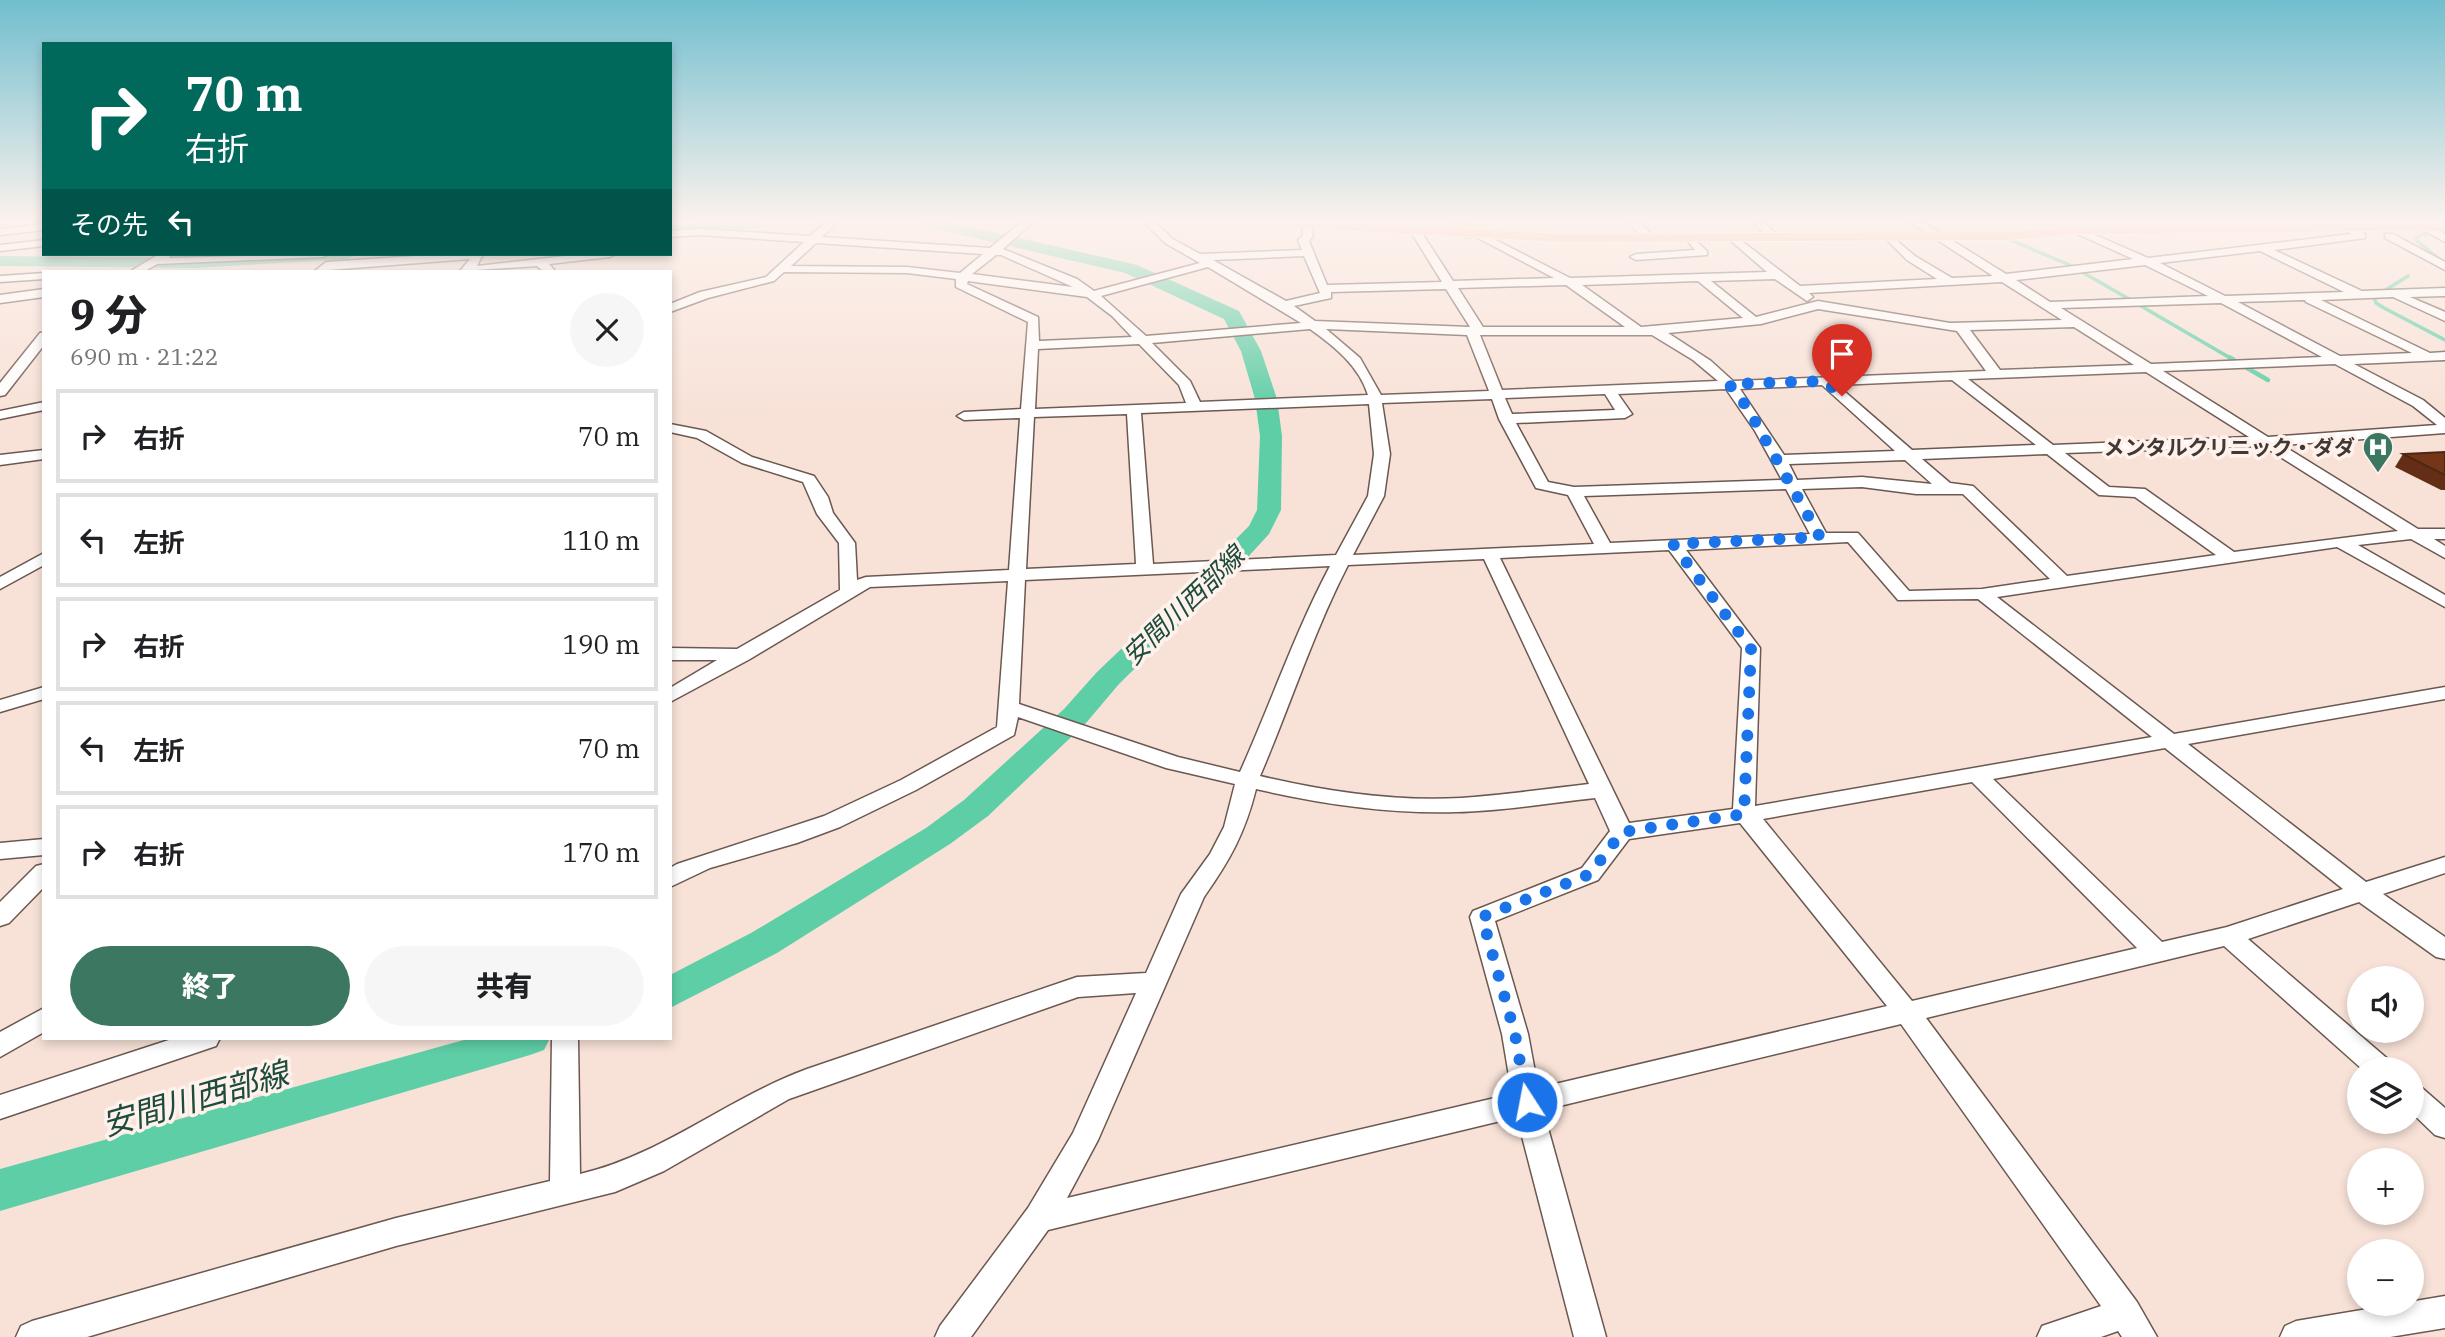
<!DOCTYPE html>
<html lang="ja">
<meta charset="utf-8">
<style>
:root{--surface:#fff;--page:#f6f6f6;--text:#202124;--muted:#757577;--line:#e0e0e0;--accent:#3c7761}
body{margin:0;font-family:"IBM Plex Serif","Noto Sans JP",serif;background:var(--page);color:var(--text);height:100vh;display:flex;flex-direction:column;font-size:26px;white-space:nowrap}
*{box-sizing:border-box;margin:0}
p{font-size:23px;color:var(--muted)}
.icon{flex:none;width:38px;height:38px;fill:none;stroke:currentColor;stroke-width:2;stroke-linecap:round;stroke-linejoin:round}
.map{position:relative;flex:1;overflow:hidden}
.sheet{position:absolute;left:42px;top:270px;width:630px;height:770px;display:flex;flex-direction:column;background:var(--surface);border-radius:0px;box-shadow:0 4px 10px #0003}
.sheet>*{flex:none}
.top-card{position:absolute;left:42px;top:42px;width:630px;height:214px;border-radius:0px;box-shadow:0 4px 10px #0003;background:#00695c;color:#fff;overflow:hidden}
.buttons{position:absolute;left:2347px;top:966px;display:grid;gap:14px}
.buttons a{display:grid;place-items:center;width:77px;height:77px;border-radius:50%;background:var(--surface);box-shadow:0 4px 10px #0003;font-size:35px}
.pin{position:absolute;display:grid;place-items:center;width:60px;height:60px;color:#fff;margin:-72px -30px;border-radius:50% 50% 50% 0;rotate:-45deg;box-shadow:0 0 7px #0007}
.pin .icon{rotate:45deg}
.me{position:absolute;width:77px;margin:-38px;rotate:349deg;stroke-linejoin:round;filter:drop-shadow(0 0 5px #0008)}
.turn{display:flex;align-items:center;gap:24px;height:147px;padding:0 28px;font-size:32px}
.turn .icon{width:91px;height:91px;stroke-width:2.5}
.turn b{display:block;font-size:49px;line-height:60px}
.then{display:flex;align-items:center;height:66px;padding:0 28px;background:#0003;gap:14px;font-size:26px}
.round{display:grid;place-items:center;flex:none;width:74px;height:74px;border-radius:37px;background:var(--page)}
.summary{display:flex;align-items:center;justify-content:space-between;height:119px;padding:0 28px}
h1{font-size:42px;font-weight:800;line-height:52px}
.button{display:flex;gap:14px;margin-top:auto;padding:14px 28px}
.button a{flex:1;height:80px;border-radius:42px;background:var(--accent);color:#fff;font-size:28px;font-weight:800;line-height:80px;text-align:center}
.button a+a{background:var(--page);color:var(--text)}
ul{padding:0;list-style:none}
li{display:flex;align-items:center;gap:21px;height:94px;margin:0 14px 10px;padding:0 14px;border:4px solid var(--line);border-radius:0px}
li div{flex:1}
li b{display:block;font-size:26px}
li em{font-style:normal}
.map>svg:first-child{display:block}
.lines{fill:none;stroke-linecap:round;stroke-linejoin:round}
.stream-far1{stroke:#5ecea6;stroke-width:3.5}
.stream{stroke:#5ecea6;stroke-width:4.5}
.river{fill:#5ecea6;fill-rule:evenodd}
.minor-casing{stroke:#6b5850;stroke-width:3}
.major-casing{stroke:#fff;stroke-width:2}
.minor{fill:#fff;fill-rule:evenodd}
.major{fill:#faae87;fill-rule:evenodd}
.wall{fill:#632e15}
.building{fill:#733618;stroke:#502611;stroke-width:2}
.route{stroke:#1a73e8;stroke-width:12;stroke-dasharray:0 21.6}
.labels{text-anchor:middle;dominant-baseline:central;stroke-width:7;stroke-linejoin:round;paint-order:stroke}
.far-poi-label{font-size:21px;font-weight:bold;fill:#413834;stroke:#fff1eb;text-anchor:end}
.water-label{font-size:26px;font-style:italic;fill:#1d4c3c;stroke:#fff1eb}
.near-water-label{font-size:32px;font-style:italic;fill:#1d4c3c;stroke:#fff1eb}
</style>
<div class="map">
<svg width="2445" height="1337" viewBox="0 0 2445 1337">
<rect width="100%" height="100%" fill="#f8e2d8"/>
<g class="lines">
<path class="stream-far1" d="M 2427,234 L 2420,235 L 2416,240 L 2445,264
M 2008,239 L 2072,266
M 2082,272 L 2129,299
M 2384,291 L 2408,276
M 2374,297 L 2376,303 L 2384,308 L 2445,340
M 2141,306 L 2232,359"/>
<path class="stream" d="M 2229,357 L 2234,360
M 2247,368 L 2268,380"/>
<path class="river" d="M 701,223 L 766,223 L 758,228 L 670,236 L 670,226 Z
M 924,223 L 954,223 L 1137,265 L 1239,311 L 1261,351 L 1277,399 L 1282,436 L 1281,510 L 1269,534 L 1247,558 L 1119,684 L 1086,723 L 988,816 L 950,844 L 777,953 L 670,1008 L 670,975 L 751,933 L 926,828 L 964,800 L 1064,709 L 1097,672 L 1229,546 L 1249,526 L 1257,510 L 1260,436 L 1255,399 L 1241,351 L 1224,319 L 1125,273 L 932,228 Z
M 265,254 L 357,254 L 348,259 L 196,268 L 0,266 L 0,256 L 196,258 Z
M 471,1038 L 550,1038 L 544,1050 L 530,1055 L 0,1211 L 0,1169 Z"/>
<g class="minor-casing">
<path id="minor" d="M 825,223 L 836,223 L 822,237 L 990,248 L 1020,223 L 1032,223 L 1003,249 L 1077,279 L 1094,291 L 1200,263 L 1165,243 L 1145,223 L 1156,223 L 1173,239 L 1200,254 L 1302,250 L 1298,240 L 1303,235 L 1302,225 L 1311,223 L 1313,236 L 1309,241 L 1327,285 L 1442,282 L 1411,232 L 1416,229 L 1420,230 L 1453,281 L 1554,278 L 1476,237 L 1475,235 L 1480,232 L 1570,278 L 1767,272 L 1730,240 L 1730,236 L 1734,235 L 1800,286 L 1937,279 L 1907,260 L 1884,237 L 1889,234 L 1915,256 L 1952,278 L 1993,276 L 1911,223 L 1924,223 L 2006,274 L 2133,259 L 2073,232 L 2073,228 L 2077,227 L 2148,258 L 2351,234 L 2343,227 L 2352,225 L 2365,234 L 2365,238 L 2274,250 L 2362,291 L 2445,288 L 2445,296 L 2410,297 L 2445,312 L 2445,321 L 2393,297 L 2321,300 L 2430,353 L 2445,352 L 2445,360 L 2354,364 L 2423,400 L 2445,418 L 2445,433 L 2282,445 L 2418,529 L 2445,529 L 2445,539 L 2434,539 L 2445,546 L 2445,558 L 2411,539 L 2358,545 L 2445,595 L 2445,607 L 2337,547 L 1997,597 L 2174,734 L 2445,687 L 2445,699 L 2188,744 L 2366,882 L 2445,857 L 2445,873 L 2383,894 L 2445,937 L 2445,959 L 2436,957 L 2359,902 L 2248,939 L 2390,1061 L 2393,1069 L 2362,1069 L 2224,946 L 1926,1018 L 2137,1302 L 2157,1337 L 2122,1337 L 2118,1331 L 2101,1337 L 2037,1337 L 2042,1326 L 2101,1306 L 1901,1024 L 1543,1110 L 1606,1337 L 1574,1337 L 1517,1117 L 1048,1230 L 971,1337 L 935,1337 L 940,1326 L 1028,1208 L 1073,1133 L 1136,993 L 1078,997 L 789,1099 L 664,1171 L 615,1192 L 396,1246 L 87,1337 L 16,1337 L 21,1326 L 32,1321 L 396,1218 L 550,1181 L 552,1038 L 578,1038 L 580,1174 C 662,1155 728,1098 807,1069 L 1077,977 L 1146,973 L 1181,894 L 1210,854 L 1224,827 L 1235,784 L 1166,768 L 1018,717 L 1014,735 L 916,790 L 840,827 L 797,843 L 710,868 L 670,887 L 670,868 L 677,864 L 824,816 L 901,780 L 997,727 L 1008,581 L 870,587 L 750,659 L 670,702 L 670,688 L 717,660 L 670,660 L 670,648 L 737,649 L 840,590 L 839,543 L 817,514 L 803,482 L 742,463 L 697,438 L 670,432 L 670,424 L 706,431 L 752,457 L 814,476 L 828,497 L 833,513 L 855,543 L 857,580 L 866,577 L 1009,570 L 1020,418 L 964,420 L 957,416 L 964,412 L 1021,409 L 1028,322 L 956,287 L 956,279 L 907,273 L 784,272 L 774,281 L 708,298 L 670,312 L 670,304 L 700,292 L 766,277 L 804,242 L 699,235 L 670,237 L 670,231 L 699,229 L 810,236 ZM 816,243 L 983,254 L 960,273 L 907,267 L 791,266 ZM 2260,251 L 2344,292 L 2225,296 L 2160,263 ZM 996,255 L 1001,255 L 1073,287 L 972,274 ZM 1304,256 L 1320,293 L 1286,301 L 1213,260 ZM 2145,265 L 2208,296 L 2050,302 L 2016,280 ZM 1208,267 L 1301,323 L 1146,336 L 1101,296 ZM 1775,279 L 1807,301 L 1813,297 L 1809,293 L 2002,282 L 2062,320 L 1950,323 L 1818,301 L 1756,317 L 1711,281 ZM 968,281 L 1087,297 L 1112,316 L 1132,337 L 1039,341 L 1038,317 L 967,284 ZM 1698,281 L 1743,318 L 1641,327 L 1582,285 ZM 1566,285 L 1625,327 L 1483,327 L 1458,288 ZM 1446,289 L 1470,327 L 1315,321 L 1294,306 L 1331,298 L 1331,292 ZM 2305,300 L 2306,302 L 2412,353 L 2340,356 L 2238,302 ZM 2221,303 L 2322,357 L 2151,364 L 2061,308 ZM 1818,309 L 1957,331 L 1986,371 L 1733,381 L 1711,361 L 1668,333 L 1761,324 ZM 2074,327 L 2134,365 L 2000,370 L 1970,330 ZM 1310,329 C 1334,346 1359,366 1368,395 L 1200,402 L 1190,381 L 1152,343 ZM 1326,329 L 1467,335 L 1489,391 L 1381,395 L 1360,358 ZM 1480,335 L 1652,335 L 1693,360 L 1718,381 L 1502,390 ZM 1139,344 L 1179,385 L 1186,403 L 1035,409 L 1038,349 ZM 2335,364 L 2413,406 L 2437,425 L 2268,437 L 2163,371 ZM 2146,372 L 2249,437 L 2053,445 L 1968,379 ZM 1952,380 L 2036,445 L 1912,450 L 1837,385 ZM 1822,385 L 1895,451 L 1784,455 L 1740,389 ZM 1726,389 L 1755,431 L 1782,480 L 1574,487 L 1548,482 L 1516,423 L 1625,418 L 1632,414 L 1618,394 ZM 1605,394 L 1615,410 L 1512,414 L 1505,398 ZM 1492,399 L 1499,419 L 1536,488 L 1568,495 L 1594,544 L 1353,555 L 1384,496 L 1390,454 L 1382,403 ZM 1369,404 L 1374,454 L 1368,496 L 1336,555 L 1153,564 L 1141,413 ZM 1127,414 L 1136,564 L 1026,569 L 1034,417 ZM 2263,446 L 2398,531 L 2234,552 L 2145,489 L 2109,487 L 2065,453 ZM 2047,454 L 2099,495 L 2135,497 L 2216,555 L 2067,576 L 1973,486 L 1950,483 L 1922,459 ZM 1905,460 L 1932,484 L 1862,477 L 1797,480 L 1789,464 ZM 1862,487 L 1916,494 L 1963,494 L 2050,579 L 1982,589 L 1909,591 L 1858,533 L 1826,533 L 1802,489 ZM 1786,489 L 1810,534 L 1610,543 L 1584,496 ZM 1848,542 L 1898,600 L 1978,599 L 2152,737 L 1755,806 L 1760,648 L 1686,550 ZM 1669,550 L 1742,648 L 1733,809 L 1629,823 L 1500,558 ZM 1484,559 L 1589,784 C 1546,789 1504,795 1461,798 C 1395,802 1324,791 1260,776 C 1290,706 1313,633 1348,565 ZM 1330,566 C 1295,632 1271,703 1240,772 L 1178,757 L 1019,704 L 1025,580 ZM 2165,748 L 2343,889 L 2227,927 L 2162,942 L 1993,779 ZM 1972,782 L 2137,948 L 1912,1001 L 1763,819 ZM 1256,789 C 1321,804 1390,814 1457,812 C 1503,811 1549,803 1595,798 L 1610,831 L 1582,868 L 1473,911 L 1470,917 L 1502,1034 L 1512,1094 L 1067,1198 L 1098,1140 L 1204,897 C 1230,860 1245,833 1256,789 ZM 1740,823 L 1887,1006 L 1538,1088 L 1528,1034 L 1495,921 L 1598,880 L 1629,839 Z
M 1455,223 L 1466,223 L 1474,235 L 1473,237 L 1465,237 Z
M 1628,223 L 1640,223 L 1655,238 L 1646,240 Z
M 1753,223 L 1765,223 L 1780,238 L 1771,240 Z
M 44,224 L 44,230 L 0,235 L 0,229 Z
M 2419,224 L 2427,224 L 2445,234 L 2445,242 L 2419,228 Z
M 2385,234 L 2393,234 L 2445,262 L 2445,270 L 2385,238 Z
M 1690,235 L 1707,251 L 1707,255 L 1636,260 L 1630,257 L 1636,254 L 1695,250 L 1685,238 Z
M 44,240 L 44,246 L 0,251 L 0,245 Z
M 159,254 L 172,254 L 169,258 L 329,254 L 323,257 L 157,264 L 145,271 L 131,271 Z
M 446,254 L 483,254 L 477,266 L 583,254 L 616,254 L 610,257 L 549,264 L 555,271 L 543,271 L 537,266 L 460,271 L 470,259 L 315,271 L 326,262 Z
M 44,273 L 44,279 L 0,282 L 0,276 Z
M 44,289 L 44,297 L 0,303 L 0,295 Z
M 44,332 L 44,345 L 5,395 L 0,396 L 0,383 L 40,333 Z
M 44,402 L 44,410 L 0,419 L 0,411 Z
M 44,450 L 44,459 L 0,465 L 0,455 Z
M 44,553 L 44,565 L 0,589 L 0,577 Z
M 44,687 L 44,699 L 0,712 L 0,700 Z
M 44,839 L 44,855 L 0,859 L 0,843 Z
M 44,864 L 44,887 L 9,923 L 0,926 L 0,902 L 36,866 Z
M 44,1008 L 44,1032 L 0,1057 L 0,1032 Z
M 175,1038 L 220,1038 L 216,1046 L 0,1119 L 0,1095 Z
M 2412,1084 L 2422,1088 L 2445,1108 L 2445,1138 L 2435,1135 L 2412,1113 Z
M 2445,1296 L 2445,1328 L 2390,1337 L 2280,1337 L 2285,1326 L 2296,1321 Z"/>
</g>
<g class="major-casing">
<path id="major" d="M 1279,223 L 1359,223 L 1562,234 L 2008,232 C 2153,220 2300,223 2445,223 L 2445,230 L 2077,234 L 2008,240 L 1562,242 L 1285,227 Z"/>
</g>
<use href="#minor" class="minor"/>
<use href="#major" class="major"/>
</g>
<path class="wall" d="M 2445,452 L 2445,490 L 2441,490 L 2395,467 L 2403,454 Z"/>
<path class="building" d="M 2445,452 L 2445,475 L 2403,454 Z"/>
<linearGradient id="sky" x2="0" y2="1"><stop stop-color="#71bece"/><stop offset="0.54" stop-color="#fcf2ed"/><stop offset="1" stop-color="#fcf2ed" stop-opacity="0"/></linearGradient>
<rect width="2445" height="410" fill="url(#sky)"/>
<g class="lines">
<path class="route" d="M 1527,1102 L 1515,1034 L 1482,917 L 1590,874 L 1622,832 L 1744,814 L 1751,649 L 1673,544 L 1820,537 L 1747,407 L 1729,384 L 1825,381 L 1842,396"/>
</g>
<defs>
<g id="hospital-pin" transform="scale(1.575)"><path d="M0 17L-7.5 6A9.5 9.5 0 1 1 7.5 6Z" fill="#3c7761" stroke="#fff1eb"/><path d="M-5-5h3v3.5h4V-5h3V5h-3V1.5h-4V5h-3Z" fill="#fff"/></g>
</defs>
<g fill-rule="evenodd">
<use href="#hospital-pin" x="2378" y="447"/>
</g>
<g class="labels">
<g class="far-poi-label">
<text x="2355" y="447">メンタルクリニック・ダダ</text>
</g>
<g class="water-label">
<text transform="translate(1183 605) rotate(-44)">安間川西部線</text>
</g>
<g class="near-water-label">
<text transform="translate(195 1098) rotate(-16)">安間川西部線</text>
</g>
</g>
</svg>
<div class="buttons">
<a><svg class="icon" aria-label="sound" viewBox="0 0 24 24"><path d="M4 9h4l5-4v14l-5-4H4zM17 9q2 3 0 6"/></svg></a>
<a><svg class="icon" aria-label="layers" viewBox="0 0 24 24"><path d="M12 4l9 5-9 5-9-5zM3 14l9 5 9-5"/></svg></a>
<a>+</a>
<a>−</a>
</div>
<div class="pin" style="left:1842px;top:396px;background:#d93025"><svg class="icon" aria-label="arrive" viewBox="0 0 24 24"><path d="M6 21V4h12l-3 4 3 4H6"/></svg></div>
<svg class="me" style="left:1527px;top:1102px" viewBox="-20 -20 40 40"><circle r="17" fill="#1a73e8" stroke="#fff" stroke-width="3"/><path d="M0-11L8 9 0 5-8 9z" fill="#fff"/></svg>
<div class="top-card">
<div class="turn"><svg class="icon" aria-label="right" viewBox="0 0 24 24"><path d="M7 20v-9h11M14 6l5 5-5 5"/></svg><div><b>70 m</b>右折</div></div>
<div class="then">その先<svg class="icon" aria-label="left" viewBox="0 0 24 24"><path d="M17 20v-9H6M10 6l-5 5 5 5"/></svg></div>
</div>
<section class="sheet">
<div class="summary"><div><h1>9 分</h1><p>690 m · 21:22</p></div><a class="round"><svg class="icon" aria-label="close" viewBox="0 0 24 24"><path d="M6 6l12 12M18 6L6 18"/></svg></a></div>
<ul>
<li><svg class="icon" aria-label="right" viewBox="0 0 24 24"><path d="M7 20v-9h11M14 6l5 5-5 5"/></svg><div><b>右折</b></div><em>70 m</em></li>
<li><svg class="icon" aria-label="left" viewBox="0 0 24 24"><path d="M17 20v-9H6M10 6l-5 5 5 5"/></svg><div><b>左折</b></div><em>110 m</em></li>
<li><svg class="icon" aria-label="right" viewBox="0 0 24 24"><path d="M7 20v-9h11M14 6l5 5-5 5"/></svg><div><b>右折</b></div><em>190 m</em></li>
<li><svg class="icon" aria-label="left" viewBox="0 0 24 24"><path d="M17 20v-9H6M10 6l-5 5 5 5"/></svg><div><b>左折</b></div><em>70 m</em></li>
<li><svg class="icon" aria-label="right" viewBox="0 0 24 24"><path d="M7 20v-9h11M14 6l5 5-5 5"/></svg><div><b>右折</b></div><em>170 m</em></li>
</ul>
<div class="button"><a>終了</a><a>共有</a></div>
</section>
</div>
